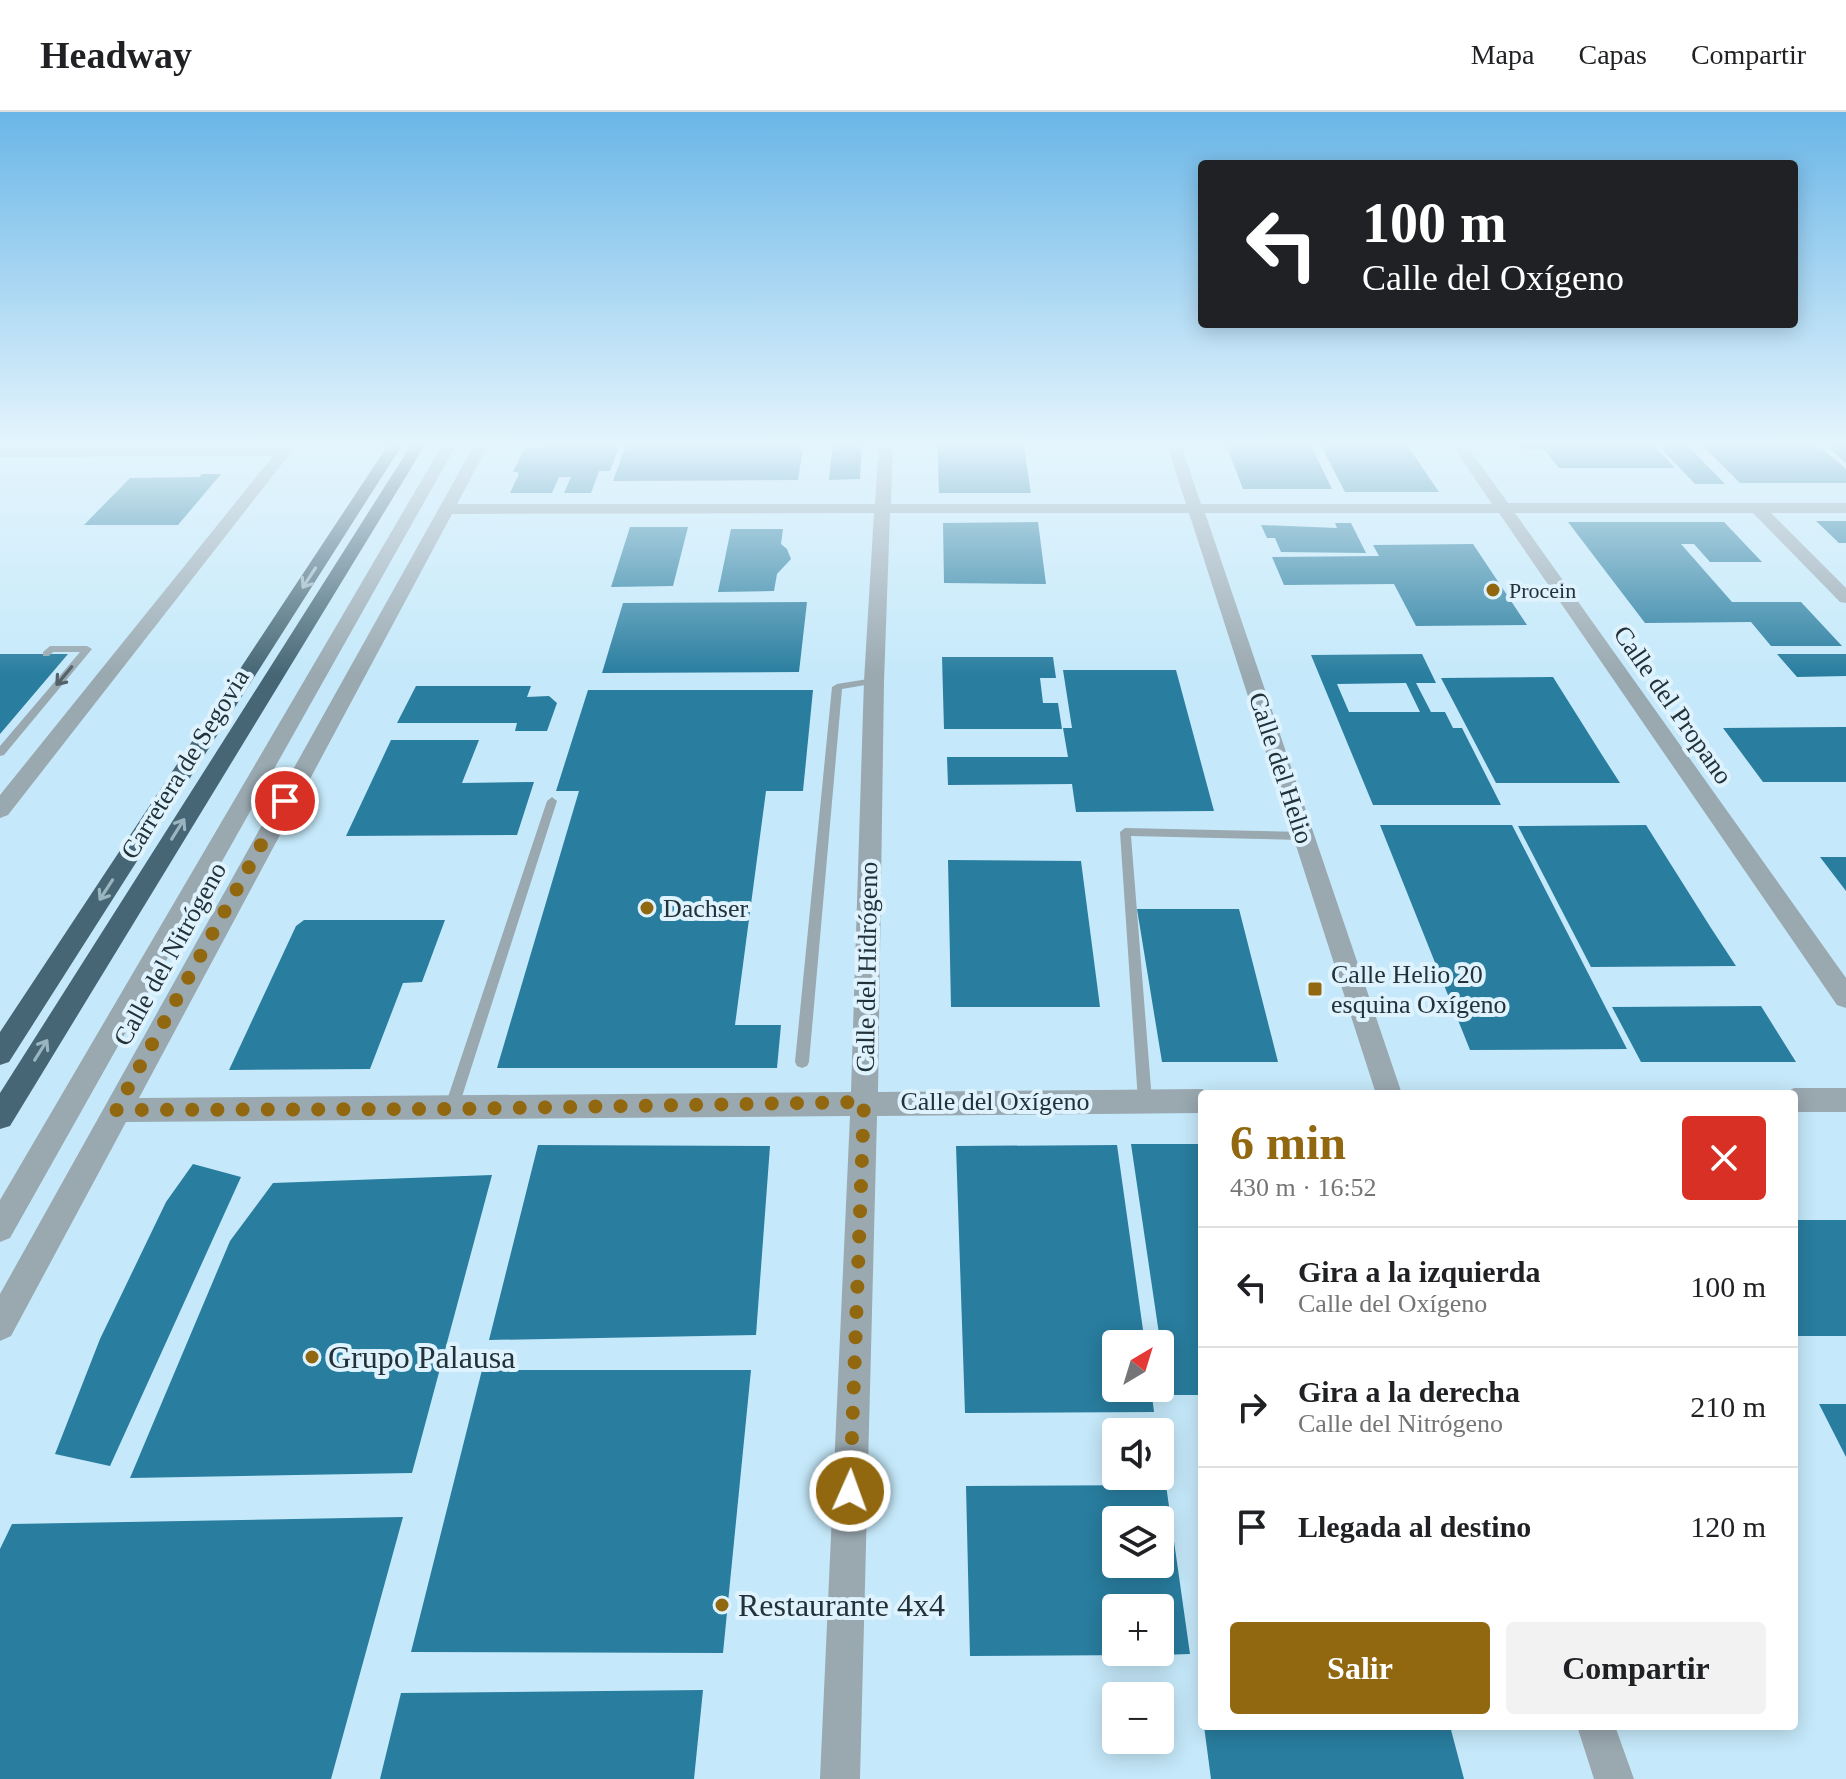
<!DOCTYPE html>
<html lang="es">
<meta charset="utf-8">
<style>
:root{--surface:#fff;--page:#f2f2f2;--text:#202124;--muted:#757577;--line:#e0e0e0;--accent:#916810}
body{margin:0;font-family:Georgia,serif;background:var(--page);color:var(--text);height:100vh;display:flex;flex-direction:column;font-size:30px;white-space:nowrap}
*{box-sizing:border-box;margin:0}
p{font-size:26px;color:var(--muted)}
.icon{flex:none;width:44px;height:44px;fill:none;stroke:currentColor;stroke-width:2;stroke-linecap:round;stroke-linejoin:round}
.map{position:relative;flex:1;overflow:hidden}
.panel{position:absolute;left:1198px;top:978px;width:600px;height:640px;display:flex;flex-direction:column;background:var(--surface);border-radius:8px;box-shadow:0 4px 20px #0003}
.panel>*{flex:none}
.banner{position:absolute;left:1198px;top:48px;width:600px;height:168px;border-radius:8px;box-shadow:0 4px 20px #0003;background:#202124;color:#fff;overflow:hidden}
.needle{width:52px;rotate:38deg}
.fabs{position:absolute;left:1102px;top:1218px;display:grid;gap:16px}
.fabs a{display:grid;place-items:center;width:72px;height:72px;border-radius:8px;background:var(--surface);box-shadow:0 4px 20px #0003;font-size:40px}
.pin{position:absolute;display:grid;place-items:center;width:68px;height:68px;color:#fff;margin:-34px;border:4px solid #fff;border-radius:50%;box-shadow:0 2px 8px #0007}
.me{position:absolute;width:88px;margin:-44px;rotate:2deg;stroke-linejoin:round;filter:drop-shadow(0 0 6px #0008)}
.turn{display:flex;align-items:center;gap:28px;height:168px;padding:0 32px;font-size:36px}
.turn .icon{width:104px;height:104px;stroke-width:2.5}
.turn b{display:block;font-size:56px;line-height:68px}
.round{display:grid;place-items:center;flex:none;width:84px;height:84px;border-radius:8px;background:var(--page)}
.summary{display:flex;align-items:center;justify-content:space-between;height:136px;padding:0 32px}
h1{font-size:48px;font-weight:700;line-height:60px;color:var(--accent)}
.button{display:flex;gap:16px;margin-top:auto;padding:16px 32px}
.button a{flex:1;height:92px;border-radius:8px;background:var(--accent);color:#fff;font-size:32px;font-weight:700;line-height:92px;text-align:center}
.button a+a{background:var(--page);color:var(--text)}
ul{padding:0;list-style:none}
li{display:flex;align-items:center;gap:24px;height:120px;padding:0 32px;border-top:2px solid var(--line)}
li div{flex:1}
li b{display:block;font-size:30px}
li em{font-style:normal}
header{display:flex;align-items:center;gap:48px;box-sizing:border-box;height:112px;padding:0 40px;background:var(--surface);border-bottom:2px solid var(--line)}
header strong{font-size:38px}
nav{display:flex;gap:44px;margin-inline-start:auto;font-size:28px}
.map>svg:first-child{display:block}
.building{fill:#297d9f;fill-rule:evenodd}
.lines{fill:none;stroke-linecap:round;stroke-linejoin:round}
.lane{fill:#9aa8b0;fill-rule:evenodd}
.street{fill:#9aa8b0;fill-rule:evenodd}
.highway{fill:#466675;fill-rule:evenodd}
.oneway{stroke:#9ab4c0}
.oneway2{stroke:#536168}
.route{stroke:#916810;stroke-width:14;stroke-dasharray:0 25.2}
.poi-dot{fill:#916810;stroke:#def3fe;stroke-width:3}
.labels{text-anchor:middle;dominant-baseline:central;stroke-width:8;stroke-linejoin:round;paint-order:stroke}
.far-poi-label{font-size:22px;fill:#233138;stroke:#def3fe;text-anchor:start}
.street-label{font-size:26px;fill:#233138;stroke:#def3fe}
.poi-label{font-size:26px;fill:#233138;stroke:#def3fe;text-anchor:start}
.near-poi-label{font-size:32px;fill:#233138;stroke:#def3fe;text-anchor:start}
</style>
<header>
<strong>Headway</strong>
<nav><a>Mapa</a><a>Capas</a><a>Compartir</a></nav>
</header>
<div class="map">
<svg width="1846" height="1667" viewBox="0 0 1846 1667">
<rect width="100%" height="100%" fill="#c5e9fa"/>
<path class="building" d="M 546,330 L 621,330 L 610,359 L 599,359 L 591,381 L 564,381 L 571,365 L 559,365 L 552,381 L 510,381 L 518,364 L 518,360 L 513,360 L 525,336 L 544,336 Z
M 627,330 L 804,330 L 798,368 L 613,369 Z
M 833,330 L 862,330 L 860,367 L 829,368 Z
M 937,330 L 1023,330 L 1031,381 L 939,381 Z
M 1225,330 L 1313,330 L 1314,334 L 1311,334 L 1332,377 L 1243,377 Z
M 1319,330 L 1405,330 L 1439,380 L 1345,380 Z
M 1515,330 L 1651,330 L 1675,356 L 1559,356 L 1544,337 L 1520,337 Z
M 1655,330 L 1684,330 L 1725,372 L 1695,372 Z
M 1699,330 L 1814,330 L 1846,357 L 1846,371 L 1740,371 Z
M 1822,330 L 1846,330 L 1846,351 Z
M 202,362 L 221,362 L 178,413 L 84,413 L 130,366 L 199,365 Z
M 1816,409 L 1846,409 L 1846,431 L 1839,431 Z
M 1038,410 L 1046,472 L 944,471 L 943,411 Z
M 1568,410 L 1724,410 L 1762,450 L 1710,450 L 1694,432 L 1681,432 L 1732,490 L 1801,490 L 1842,534 L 1771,534 L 1751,510 L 1645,511 Z
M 1335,411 L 1351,411 L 1366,441 L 1281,440 L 1275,426 L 1267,426 L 1261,413 L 1337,416 Z
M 630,415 L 688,415 L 673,474 L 611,475 Z
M 731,417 L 783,417 L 781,432 L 787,437 L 791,447 L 777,462 L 774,479 L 718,480 Z
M 1473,432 L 1527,513 L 1416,514 L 1394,472 L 1284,473 L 1272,445 L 1379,444 L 1373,433 Z
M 807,490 L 799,560 L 602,561 L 623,491 Z
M 0,542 L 68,542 L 0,622 Z
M 1422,542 L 1436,571 L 1416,571 L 1431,600 L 1445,600 L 1453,616 L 1462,616 L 1501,693 L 1373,693 L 1311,543 ZM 1406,571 L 1420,600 L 1349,600 L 1337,572 Z
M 1777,542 L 1846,542 L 1846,564 L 1797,565 Z
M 942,545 L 1053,545 L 1056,566 L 1040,566 L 1043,591 L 1058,591 L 1062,617 L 944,617 Z
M 1063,558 L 1176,558 L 1214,699 L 1076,700 L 1072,672 L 948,673 L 947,645 L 1068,645 L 1063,616 L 1072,616 Z
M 1553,565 L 1602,643 L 1620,671 L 1496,671 L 1441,566 Z
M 416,574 L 531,574 L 527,585 L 549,584 L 557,591 L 547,619 L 515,619 L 517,611 L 397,611 Z
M 588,578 L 813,578 L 803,679 L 766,679 L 735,913 L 781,913 L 777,956 L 497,956 L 579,679 L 556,679 Z
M 1842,615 L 1846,615 L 1846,670 L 1763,670 L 1723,616 Z
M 391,628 L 479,628 L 462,671 L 534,670 L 517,723 L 346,724 Z
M 1380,713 L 1512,713 L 1627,937 L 1470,938 Z
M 1646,713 L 1711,816 L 1736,854 L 1591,855 L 1518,714 Z
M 1820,745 L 1846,745 L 1846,779 Z
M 948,748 L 1081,749 L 1100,895 L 951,895 Z
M 1137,797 L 1239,797 L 1278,950 L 1162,950 Z
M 304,808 L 445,808 L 422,870 L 403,871 L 370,957 L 229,958 L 296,814 Z
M 1761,894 L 1796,950 L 1641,950 L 1612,895 Z
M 1131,1032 L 1202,1032 L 1202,1283 L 1168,1283 Z
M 538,1033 L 770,1034 L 756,1223 L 489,1228 Z
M 1117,1033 L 1145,1232 L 1116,1232 L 1116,1276 L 1151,1276 L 1154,1300 L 965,1301 L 956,1034 Z
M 193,1052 L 241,1065 L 110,1354 L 55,1342 L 100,1227 L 166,1090 Z
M 492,1063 L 412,1361 L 130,1366 L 230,1129 L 273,1071 Z
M 1794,1108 L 1846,1108 L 1846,1224 L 1794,1224 Z
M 482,1258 L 751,1258 L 723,1541 L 411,1540 Z
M 1819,1292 L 1846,1292 L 1846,1345 Z
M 1166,1373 L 1190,1542 L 1160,1543 L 1160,1496 L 1116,1496 L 1116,1540 L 1142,1540 L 1142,1543 L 970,1544 L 966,1374 ZM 1116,1408 L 1160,1408 L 1160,1452 L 1116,1452 Z
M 403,1405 L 331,1667 L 0,1667 L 0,1437 L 12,1412 Z
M 703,1578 L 694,1667 L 380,1667 L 401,1581 Z
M 1204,1614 L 1450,1614 L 1464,1667 L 1211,1667 Z"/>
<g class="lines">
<path class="lane" d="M 50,534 L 87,534 L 92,537 L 4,643 L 0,644 L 0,634 L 80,540 L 53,540 L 49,544 L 43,544 L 43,540 Z
M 874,566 L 877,567 L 877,571 L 842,577 L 809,950 L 807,954 L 802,956 L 797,954 L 795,950 L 832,575 L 837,572 Z
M 552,685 L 557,689 L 458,997 L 456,1001 L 451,1003 L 446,1001 L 444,997 L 547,689 Z
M 1125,716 L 1303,720 L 1308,724 L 1303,728 L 1131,724 L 1152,989 L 1150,993 L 1145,995 L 1140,993 L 1138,989 L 1120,720 Z"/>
<path class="street" d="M 284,330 L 299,330 L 8,703 L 0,706 L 0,683 L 273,344 L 0,345 L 0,337 L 280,336 Z
M 444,330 L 458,330 L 10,1126 L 0,1130 L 0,1088 Z
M 476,330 L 490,330 L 457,392 L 875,392 L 879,330 L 893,330 L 891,392 L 1186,392 L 1166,330 L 1180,330 L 1201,392 L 1492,392 L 1450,330 L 1464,330 L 1508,391 L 1846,391 L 1846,401 L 1771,401 L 1846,476 L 1846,491 L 1840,490 L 1753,401 L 1515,401 L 1846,866 L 1846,896 L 1837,893 L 1499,401 L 1205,401 L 1402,982 L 1376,982 L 1189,401 L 890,401 L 884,569 L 878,980 L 1202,977 L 1212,982 L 1202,982 L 1202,1001 L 877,1004 L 860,1667 L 820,1667 L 850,1004 L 126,1010 L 11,1224 L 0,1229 L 0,1182 ZM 874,401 L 864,569 L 851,980 L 139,986 L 452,402 Z
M 1794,976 L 1846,976 L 1846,1000 L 1794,1000 L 1794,982 L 1783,982 Z
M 1577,1614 L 1615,1614 L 1634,1667 L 1594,1667 Z"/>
<path class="highway" d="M 390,330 L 404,330 L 9,950 L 0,953 L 0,920 Z
M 413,330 L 427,330 L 10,1014 L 0,1017 L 0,981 Z"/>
</g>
<defs><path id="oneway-shaft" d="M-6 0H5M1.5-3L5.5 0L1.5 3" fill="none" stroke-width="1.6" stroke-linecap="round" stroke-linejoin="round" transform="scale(2)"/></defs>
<g class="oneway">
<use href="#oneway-shaft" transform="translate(309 466) rotate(123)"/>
<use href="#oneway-shaft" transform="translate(178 717) rotate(-58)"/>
<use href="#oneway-shaft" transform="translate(106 778) rotate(123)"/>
<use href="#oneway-shaft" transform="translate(41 938) rotate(-58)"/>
</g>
<use class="oneway2" href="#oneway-shaft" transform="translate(64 564) rotate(130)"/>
<linearGradient id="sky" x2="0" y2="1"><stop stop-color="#6ab6e7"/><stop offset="0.59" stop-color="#e5f5fd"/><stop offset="1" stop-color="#e5f5fd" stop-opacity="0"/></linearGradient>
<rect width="1846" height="563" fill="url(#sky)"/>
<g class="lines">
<path class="route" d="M 285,689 L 116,998 L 451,997 L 864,990 L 850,1379"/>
</g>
<g class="poi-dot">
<circle cx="1493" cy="478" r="8"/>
<circle cx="647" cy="796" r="8"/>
<rect x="1307" y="869" width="16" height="16" rx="4"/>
<circle cx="312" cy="1245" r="8"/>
<circle cx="722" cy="1493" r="8"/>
</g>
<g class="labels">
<g class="far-poi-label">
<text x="1509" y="478">Procein</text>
</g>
<g class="street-label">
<text transform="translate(1673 593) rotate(55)">Calle del Propano</text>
<text transform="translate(185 652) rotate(-58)">Carretera de Segovia</text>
<text transform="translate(1281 656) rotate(72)">Calle del Helio</text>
<text transform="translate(170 842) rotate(-61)">Calle del Nitrógeno</text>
<text transform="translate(867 855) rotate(-89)">Calle del Hidrógeno</text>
<text x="995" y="989">Calle del Oxígeno</text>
</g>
<g class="poi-label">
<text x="663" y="796">Dachser</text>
<text x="1331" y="862">Calle Helio 20<tspan x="1331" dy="30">esquina Oxígeno</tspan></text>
</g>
<g class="near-poi-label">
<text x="328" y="1245">Grupo Palausa</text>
<text x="738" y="1493">Restaurante 4x4</text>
</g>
</g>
</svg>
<div class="fabs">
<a><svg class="needle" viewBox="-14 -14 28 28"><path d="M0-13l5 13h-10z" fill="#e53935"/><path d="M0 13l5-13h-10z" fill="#757577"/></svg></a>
<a><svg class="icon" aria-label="sound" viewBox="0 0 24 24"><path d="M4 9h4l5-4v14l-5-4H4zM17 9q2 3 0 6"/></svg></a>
<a><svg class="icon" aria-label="layers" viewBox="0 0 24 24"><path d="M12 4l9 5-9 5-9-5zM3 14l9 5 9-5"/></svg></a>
<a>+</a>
<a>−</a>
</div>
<div class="pin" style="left:285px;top:689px;background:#d93025"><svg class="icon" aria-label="arrive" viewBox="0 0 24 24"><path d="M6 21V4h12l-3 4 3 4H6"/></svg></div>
<svg class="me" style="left:850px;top:1379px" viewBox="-20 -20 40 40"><circle r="17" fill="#916810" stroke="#fff" stroke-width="3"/><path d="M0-11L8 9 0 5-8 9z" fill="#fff"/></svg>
<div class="banner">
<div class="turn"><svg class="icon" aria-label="left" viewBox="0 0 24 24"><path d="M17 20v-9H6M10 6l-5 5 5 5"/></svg><div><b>100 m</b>Calle del Oxígeno</div></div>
</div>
<section class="panel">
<div class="summary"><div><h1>6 min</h1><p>430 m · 16:52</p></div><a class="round" style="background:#d93025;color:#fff"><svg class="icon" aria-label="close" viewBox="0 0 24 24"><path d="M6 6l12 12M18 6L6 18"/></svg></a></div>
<ul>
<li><svg class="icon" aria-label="left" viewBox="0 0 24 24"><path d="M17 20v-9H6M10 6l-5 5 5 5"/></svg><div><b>Gira a la izquierda</b><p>Calle del Oxígeno</p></div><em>100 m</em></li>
<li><svg class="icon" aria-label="right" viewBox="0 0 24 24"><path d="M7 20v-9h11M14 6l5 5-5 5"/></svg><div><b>Gira a la derecha</b><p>Calle del Nitrógeno</p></div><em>210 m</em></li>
<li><svg class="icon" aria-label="arrive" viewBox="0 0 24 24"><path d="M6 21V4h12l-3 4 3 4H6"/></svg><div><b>Llegada al destino</b></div><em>120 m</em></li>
</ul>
<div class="button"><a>Salir</a><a>Compartir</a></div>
</section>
</div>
